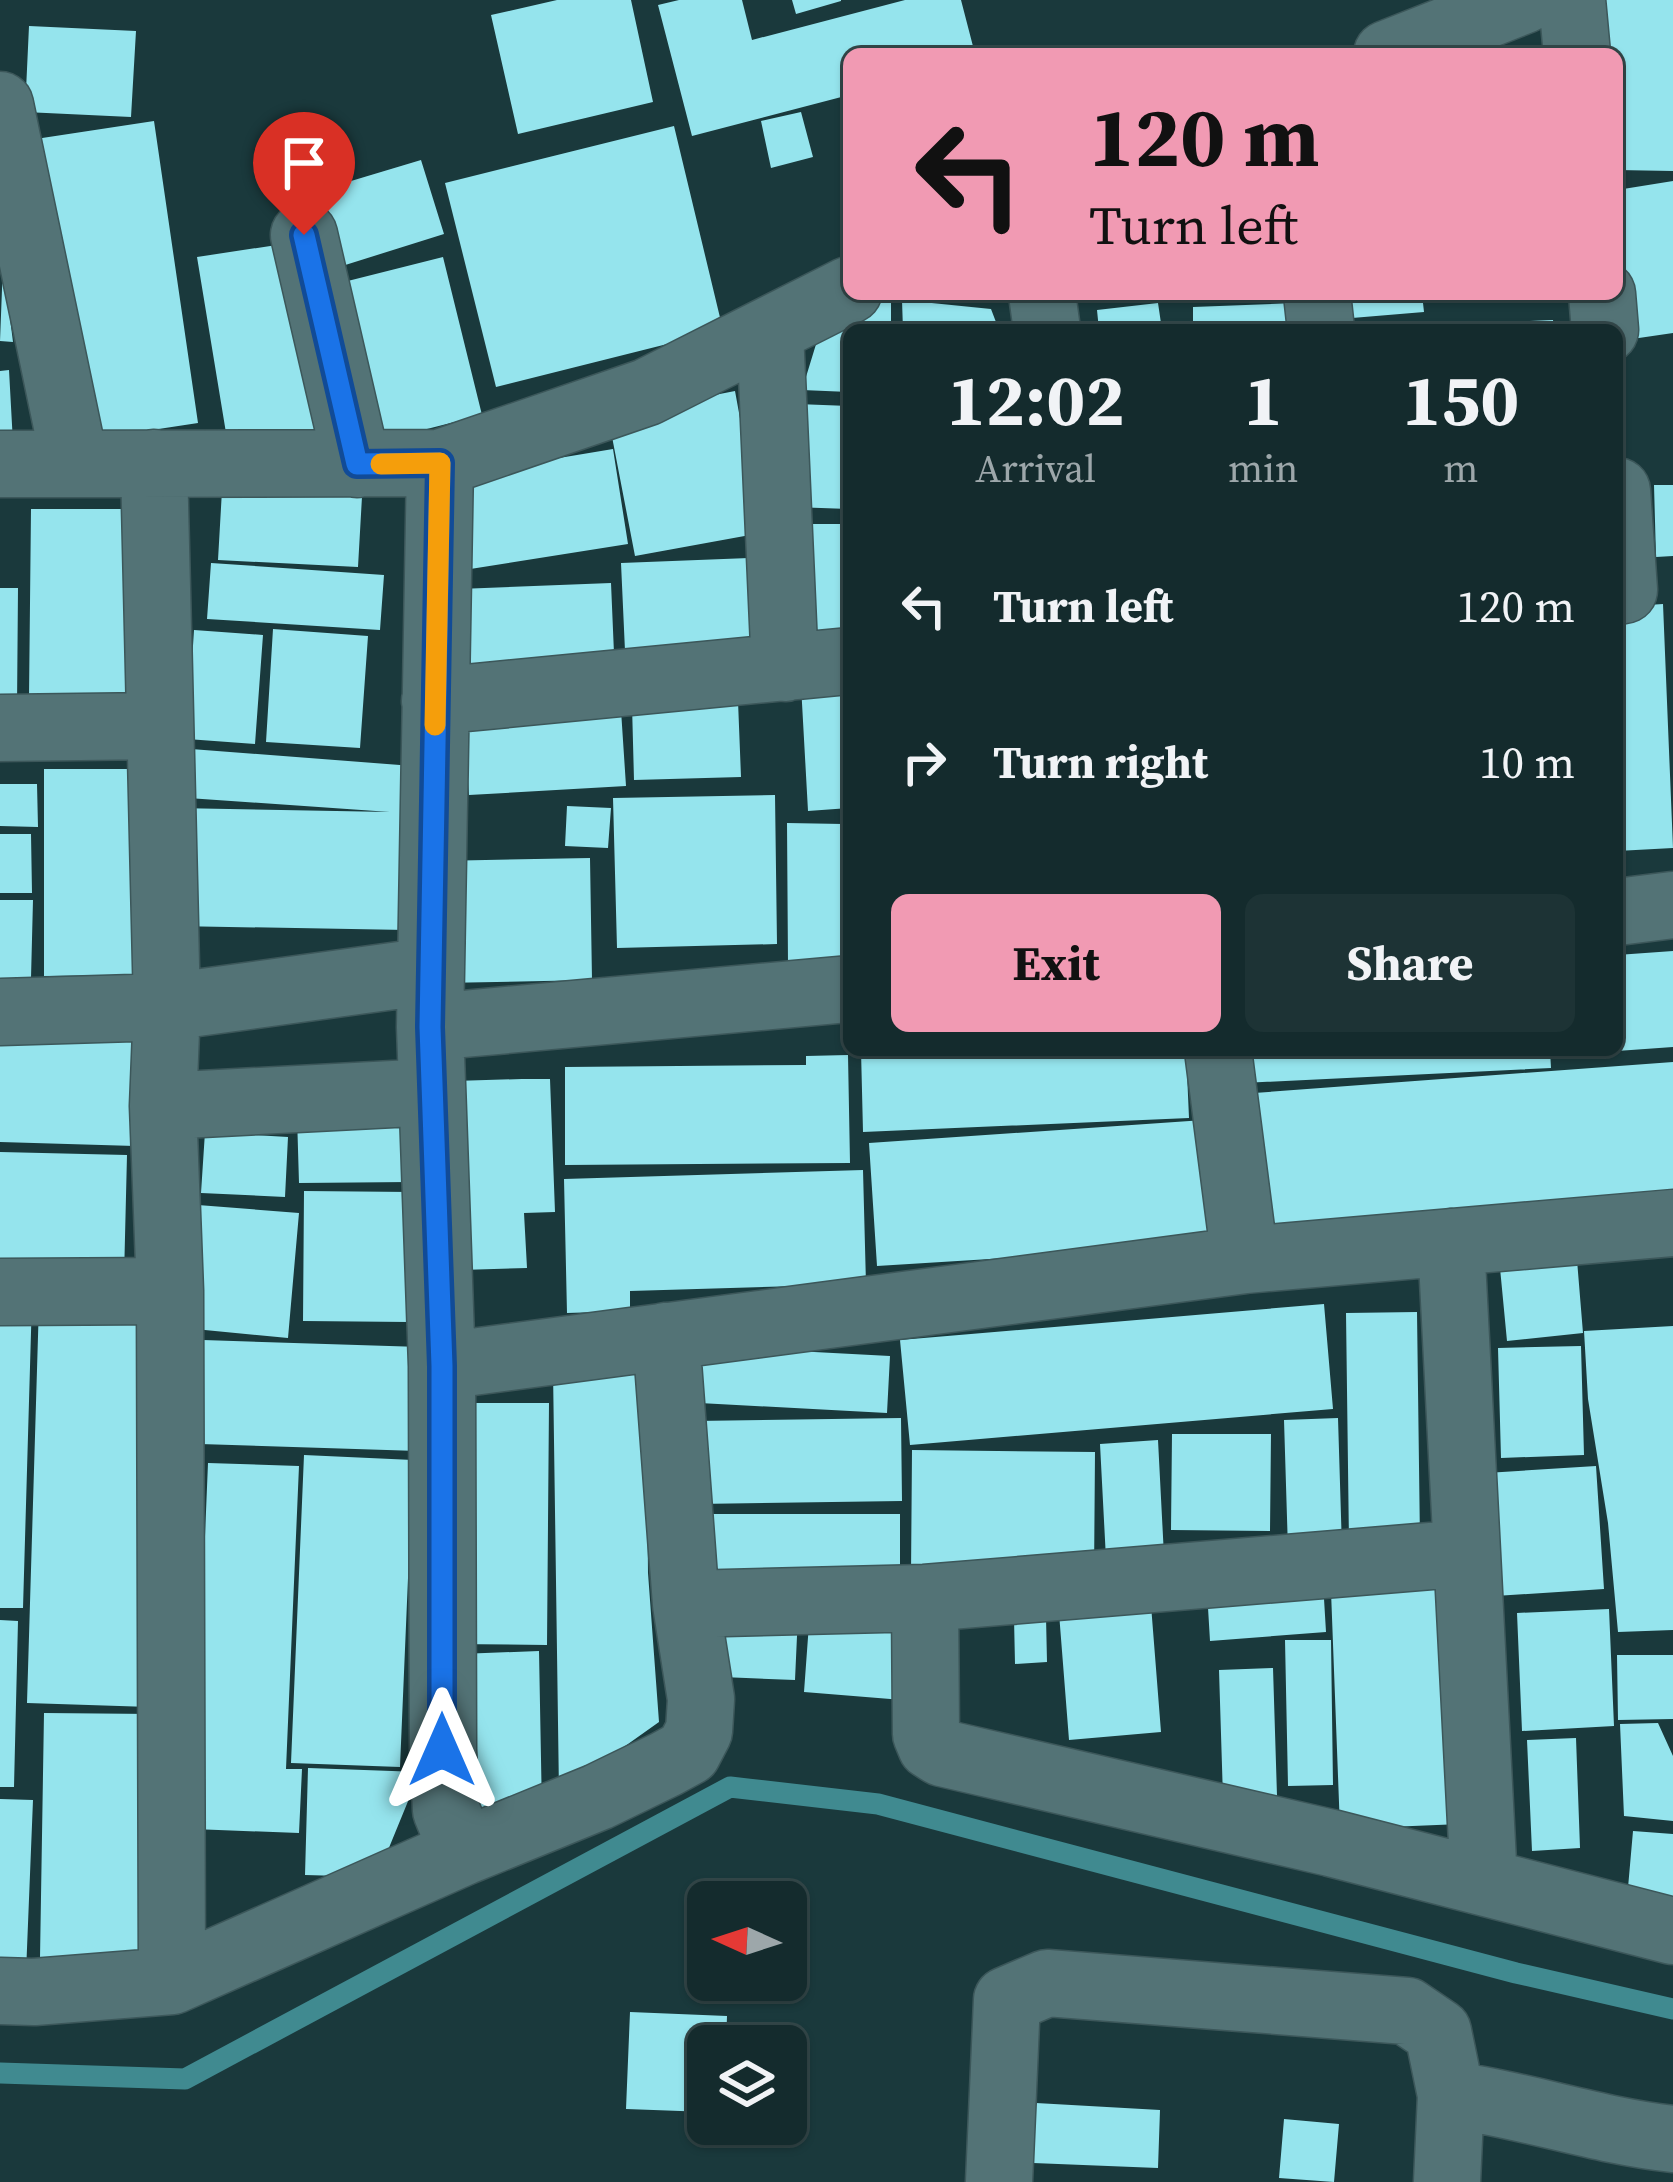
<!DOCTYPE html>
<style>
:root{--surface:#142b2d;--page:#1d3335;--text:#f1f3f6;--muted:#9da7aa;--line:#334749;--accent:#f19ab3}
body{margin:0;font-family:"Source Serif 4",serif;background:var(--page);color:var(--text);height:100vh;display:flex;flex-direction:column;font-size:45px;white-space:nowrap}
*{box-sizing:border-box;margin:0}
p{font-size:39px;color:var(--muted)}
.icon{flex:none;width:66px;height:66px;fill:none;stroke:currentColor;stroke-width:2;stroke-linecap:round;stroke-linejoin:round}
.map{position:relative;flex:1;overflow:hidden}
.panel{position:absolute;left:843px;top:324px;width:780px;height:732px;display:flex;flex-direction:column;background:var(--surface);border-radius:18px;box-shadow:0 3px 9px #0004,0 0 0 3px var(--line)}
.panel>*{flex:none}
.hud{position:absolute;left:843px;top:48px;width:780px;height:252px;border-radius:18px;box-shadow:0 3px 9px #0004,0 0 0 3px var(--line);background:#f19ab3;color:#111;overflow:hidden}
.needle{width:78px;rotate:273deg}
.tools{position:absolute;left:687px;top:1881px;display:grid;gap:24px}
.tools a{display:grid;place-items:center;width:120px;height:120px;border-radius:18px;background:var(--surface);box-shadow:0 3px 9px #0004,0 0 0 3px var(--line);font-size:60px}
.pin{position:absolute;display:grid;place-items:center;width:102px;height:102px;color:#fff;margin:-123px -51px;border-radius:50% 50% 50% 0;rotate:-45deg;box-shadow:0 0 12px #0007}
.pin .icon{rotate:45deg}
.me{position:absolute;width:132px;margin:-66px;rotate:0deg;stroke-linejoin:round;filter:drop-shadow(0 0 9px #0008)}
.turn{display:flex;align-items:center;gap:42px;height:252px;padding:0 48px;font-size:54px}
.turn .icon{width:156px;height:156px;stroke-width:2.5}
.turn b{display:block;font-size:84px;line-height:102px}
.eta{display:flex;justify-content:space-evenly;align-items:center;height:204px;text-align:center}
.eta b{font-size:72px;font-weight:700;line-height:84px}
.action{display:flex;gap:24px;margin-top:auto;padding:24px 48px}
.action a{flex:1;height:138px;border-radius:18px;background:var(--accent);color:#111;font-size:48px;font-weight:700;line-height:138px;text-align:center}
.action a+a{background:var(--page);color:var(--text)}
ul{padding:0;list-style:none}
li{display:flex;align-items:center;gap:36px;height:156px;padding:0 48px}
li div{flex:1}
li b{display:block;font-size:45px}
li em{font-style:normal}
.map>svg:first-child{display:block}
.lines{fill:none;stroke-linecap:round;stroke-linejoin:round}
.stream{stroke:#408a90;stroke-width:21}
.building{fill:#95e4ed}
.minor-casing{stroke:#3c575a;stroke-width:69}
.minor{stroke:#537376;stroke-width:66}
.route-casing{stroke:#114b97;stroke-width:30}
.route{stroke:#1a73e8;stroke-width:21}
.slow{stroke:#f59e0b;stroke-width:21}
</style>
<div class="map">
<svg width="1673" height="2182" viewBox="0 0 1673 2182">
<rect width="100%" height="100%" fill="#1a393c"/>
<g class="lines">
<path class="stream" d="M 0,2073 L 185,2079 L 730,1787 L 878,1804 L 1516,1973 L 1673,2009"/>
</g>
<path class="building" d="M 557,0 L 631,0 L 653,102 L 518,134 L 491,15 Z
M 679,0 L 742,0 L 752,40 L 905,0 L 961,0 L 975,54 L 849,54 L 849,95 L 692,136 L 658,5 Z
M 792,0 L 841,0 L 841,1 L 796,14 Z
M 1604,0 L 1673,0 L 1673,171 L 1617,170 L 1617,54 L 1603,54 Z
M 29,26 L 136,31 L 131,117 L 25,112 Z
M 801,112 L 813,157 L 771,168 L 761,121 Z
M 154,121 L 198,423 L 73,442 L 29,140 Z
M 674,126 L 723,330 L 496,387 L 445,183 Z
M 421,160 L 444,234 L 323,272 L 301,196 Z
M 1673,181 L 1673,333 L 1632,339 L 1617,254 L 1617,190 Z
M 290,243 L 320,430 L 228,445 L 197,257 Z
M 443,257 L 482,415 L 360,446 L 320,288 Z
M 3,263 L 13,342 L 0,341 Z
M 885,294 L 891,294 L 891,330 L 849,330 L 849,392 L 802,390 L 817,341 Z
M 1350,294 L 1422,294 L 1424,312 L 1352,318 Z
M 1469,294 L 1512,294 L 1512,297 L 1469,301 Z
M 902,300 L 991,309 L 999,330 L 903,330 Z
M 1158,303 L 1162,330 L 1099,330 L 1097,310 Z
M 1295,303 L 1297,330 L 1193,330 L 1193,307 Z
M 1553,320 L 1554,330 L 1505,330 L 1505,322 Z
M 9,370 L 13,443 L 0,444 L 0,371 Z
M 735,391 L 761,533 L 635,556 L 608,416 Z
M 797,404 L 849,406 L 849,509 L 793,507 Z
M 613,449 L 628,544 L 464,570 L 450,476 Z
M 223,473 L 363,479 L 358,567 L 218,560 Z
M 1654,485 L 1673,485 L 1673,556 L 1656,557 Z
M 31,509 L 135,509 L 133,698 L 29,697 Z
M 808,524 L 849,524 L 849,648 L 808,648 Z
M 749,558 L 754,667 L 626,673 L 621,563 Z
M 211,563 L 384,575 L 380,630 L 207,619 Z
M 611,583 L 615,677 L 463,683 L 459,589 Z
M 0,588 L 18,588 L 17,707 L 0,707 Z
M 1663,604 L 1673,848 L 1617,851 L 1617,607 Z
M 273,629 L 368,636 L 360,748 L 266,742 Z
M 194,630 L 263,635 L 255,744 L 187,739 Z
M 849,682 L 849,808 L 808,811 L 801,685 Z
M 738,701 L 741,777 L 634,780 L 632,705 Z
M 621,710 L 626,786 L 469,795 L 464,720 Z
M 191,749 L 413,766 L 407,930 L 174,926 L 175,808 L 390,812 L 188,798 Z
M 44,769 L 135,769 L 134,975 L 44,976 Z
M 0,784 L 37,784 L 38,827 L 0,826 Z
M 775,795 L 777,944 L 617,948 L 613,798 Z
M 567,806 L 611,808 L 608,848 L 565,846 Z
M 787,823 L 843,824 L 844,965 L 788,965 Z
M 0,834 L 31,834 L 32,893 L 0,893 Z
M 590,858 L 592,980 L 441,983 L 437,861 Z
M 0,900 L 33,900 L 31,978 L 0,978 Z
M 1673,951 L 1673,1047 L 1617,1051 L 1617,955 Z
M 0,1037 L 138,1040 L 135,1146 L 0,1142 Z
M 861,1050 L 1186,1050 L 1189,1118 L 863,1132 Z
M 1241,1050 L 1550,1050 L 1551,1068 L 1243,1083 Z
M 848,1055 L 850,1163 L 565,1165 L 565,1067 L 806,1065 L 806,1056 Z
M 1673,1062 L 1673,1195 L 1250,1227 L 1240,1094 Z
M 522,1079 L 550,1079 L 555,1212 L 524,1213 L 527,1268 L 461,1270 L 454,1081 Z
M 409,1114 L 410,1182 L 299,1183 L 297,1116 Z
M 1204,1120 L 1213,1245 L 877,1266 L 869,1143 Z
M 205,1132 L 288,1137 L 285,1197 L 201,1193 Z
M 0,1152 L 127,1155 L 124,1278 L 0,1275 Z
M 863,1170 L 866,1284 L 630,1291 L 630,1311 L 567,1313 L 564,1179 Z
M 304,1191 L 411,1192 L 409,1322 L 303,1321 Z
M 185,1204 L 299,1213 L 288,1338 L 174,1327 Z
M 1577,1260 L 1583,1333 L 1507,1341 L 1500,1268 Z
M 0,1297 L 32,1298 L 23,1608 L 0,1608 Z
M 39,1303 L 163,1306 L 150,1707 L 27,1703 Z
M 1324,1304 L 1333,1409 L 910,1445 L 900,1340 Z
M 1417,1312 L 1420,1542 L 1349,1543 L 1346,1313 Z
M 1673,1326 L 1673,1630 L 1618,1632 L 1608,1523 L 1588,1399 L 1584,1331 Z
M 203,1340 L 421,1347 L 418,1451 L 200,1444 Z
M 684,1345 L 890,1356 L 887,1413 L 681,1402 Z
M 1581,1346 L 1584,1455 L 1501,1458 L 1498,1348 Z
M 646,1369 L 648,1573 L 659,1722 L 559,1793 L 553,1370 Z
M 452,1403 L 549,1403 L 547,1645 L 450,1644 Z
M 901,1418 L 902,1501 L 696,1504 L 695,1421 Z
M 1338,1418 L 1342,1549 L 1288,1550 L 1284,1420 Z
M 1172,1434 L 1271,1434 L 1270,1531 L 1171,1530 Z
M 1158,1440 L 1164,1556 L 1106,1559 L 1100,1444 Z
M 912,1450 L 1095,1452 L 1094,1577 L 911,1575 Z
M 304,1455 L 413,1460 L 400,1767 L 291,1763 Z
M 208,1463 L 299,1466 L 286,1769 L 302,1769 L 299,1833 L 193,1829 Z
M 1596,1466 L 1604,1589 L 1495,1596 L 1486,1473 Z
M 702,1514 L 900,1514 L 900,1594 L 702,1593 Z
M 1323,1582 L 1326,1632 L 1210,1641 L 1207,1591 Z
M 1453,1587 L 1461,1824 L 1340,1829 L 1331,1591 Z
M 1151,1605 L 1161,1732 L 1069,1740 L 1059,1613 Z
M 1609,1609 L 1614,1726 L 1522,1731 L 1517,1613 Z
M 724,1610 L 798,1614 L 795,1680 L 722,1677 Z
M 810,1610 L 921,1620 L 915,1701 L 804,1692 Z
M 1046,1617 L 1047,1662 L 1015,1664 L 1014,1618 Z
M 0,1620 L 18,1621 L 14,1787 L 0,1787 Z
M 1285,1640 L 1331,1640 L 1333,1785 L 1288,1786 Z
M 539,1651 L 542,1812 L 463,1813 L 460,1654 Z
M 1617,1655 L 1673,1655 L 1673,1719 L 1618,1720 Z
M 1273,1668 L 1277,1796 L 1223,1798 L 1219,1670 Z
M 44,1713 L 153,1714 L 148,1960 L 40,1958 Z
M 1658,1723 L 1673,1756 L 1673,1821 L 1624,1816 L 1620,1724 Z
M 1576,1738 L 1580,1848 L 1532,1851 L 1527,1740 Z
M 308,1768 L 420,1772 L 377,1877 L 305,1875 Z
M 0,1799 L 33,1800 L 26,1973 L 0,1972 Z
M 1633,1831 L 1673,1834 L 1673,1910 L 1627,1899 Z
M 708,1957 L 708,1980 L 761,1981 L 709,1998 L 697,1960 Z
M 630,2012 L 727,2016 L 726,2046 L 708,2046 L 708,2112 L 626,2109 Z
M 1036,2103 L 1160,2110 L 1158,2168 L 1033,2163 Z
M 1284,2119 L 1339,2124 L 1334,2182 L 1279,2178 Z"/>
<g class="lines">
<g class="minor-casing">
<path id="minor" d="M 1572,0 L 1577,54
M 1387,54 L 1524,0
M 0,105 L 75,464
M 304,235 L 357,464
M 1042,294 L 1047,330
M 1317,294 L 1321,330
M 1602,294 L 1605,330
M 770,332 L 785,668
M 440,463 L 430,1027 L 442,1366 L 1245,1260 L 1673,1223
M 0,464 L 440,463 L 647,392 L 849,290
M 1617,491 L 1624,590
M 435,701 L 849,661
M 0,728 L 158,726
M 1617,912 L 1673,905
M 0,1012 L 167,1007 L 430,971
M 430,1027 L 849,989
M 1218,1050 L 1245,1260
M 163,1106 L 432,1092
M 1451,1242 L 1484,1882
M 0,1292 L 170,1291
M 442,1366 L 443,1750 L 446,1810 L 463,1852 L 598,1797 L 666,1764 L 688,1752 L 699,1731 L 701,1699 L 686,1604 L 666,1336
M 925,1598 L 926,1734 L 931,1746 L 942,1753 L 1331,1843 L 1673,1931
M 686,1604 L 925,1598 L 1467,1553
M 172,1981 L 463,1852
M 0,1991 L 34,1992 L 172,1981 L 170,1291 L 163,1106 L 167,1007 L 154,463
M 999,2182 L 1007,2000 L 1047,1983 L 1407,2011 L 1438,2032 L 1451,2095
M 1447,2182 L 1451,2095 C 1526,2105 1598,2131 1673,2139"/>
</g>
<use href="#minor" class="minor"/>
</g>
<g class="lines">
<g class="route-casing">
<path id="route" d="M 304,235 L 357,464 L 440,463 L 430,1027 L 442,1366 L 442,1750"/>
</g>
<use href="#route" class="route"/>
<path class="slow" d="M 381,464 L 440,463 L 435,725"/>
</g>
</svg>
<div class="tools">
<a><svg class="needle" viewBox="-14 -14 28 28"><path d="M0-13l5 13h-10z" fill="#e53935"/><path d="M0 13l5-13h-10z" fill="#9da7aa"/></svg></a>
<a><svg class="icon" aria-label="layers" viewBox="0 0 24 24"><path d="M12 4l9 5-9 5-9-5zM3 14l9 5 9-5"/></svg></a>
</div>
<div class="pin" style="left:304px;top:235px;background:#d93025"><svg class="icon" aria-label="arrive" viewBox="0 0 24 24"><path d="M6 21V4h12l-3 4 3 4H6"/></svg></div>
<svg class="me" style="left:442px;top:1750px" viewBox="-20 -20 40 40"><path d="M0-17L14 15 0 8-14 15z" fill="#1a73e8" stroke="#fff" stroke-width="4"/></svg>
<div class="hud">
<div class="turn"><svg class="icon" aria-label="left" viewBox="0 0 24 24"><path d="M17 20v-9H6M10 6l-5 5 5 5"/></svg><div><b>120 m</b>Turn left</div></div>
</div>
<section class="panel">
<div class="eta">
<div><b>12:02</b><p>Arrival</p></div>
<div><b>1</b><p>min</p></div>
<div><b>150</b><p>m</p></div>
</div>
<ul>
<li><svg class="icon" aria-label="left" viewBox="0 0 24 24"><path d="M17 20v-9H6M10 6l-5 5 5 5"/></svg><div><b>Turn left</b></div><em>120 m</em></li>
<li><svg class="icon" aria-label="right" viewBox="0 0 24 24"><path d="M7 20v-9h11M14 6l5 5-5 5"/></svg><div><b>Turn right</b></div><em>10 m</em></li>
</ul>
<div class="action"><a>Exit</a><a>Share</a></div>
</section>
</div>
